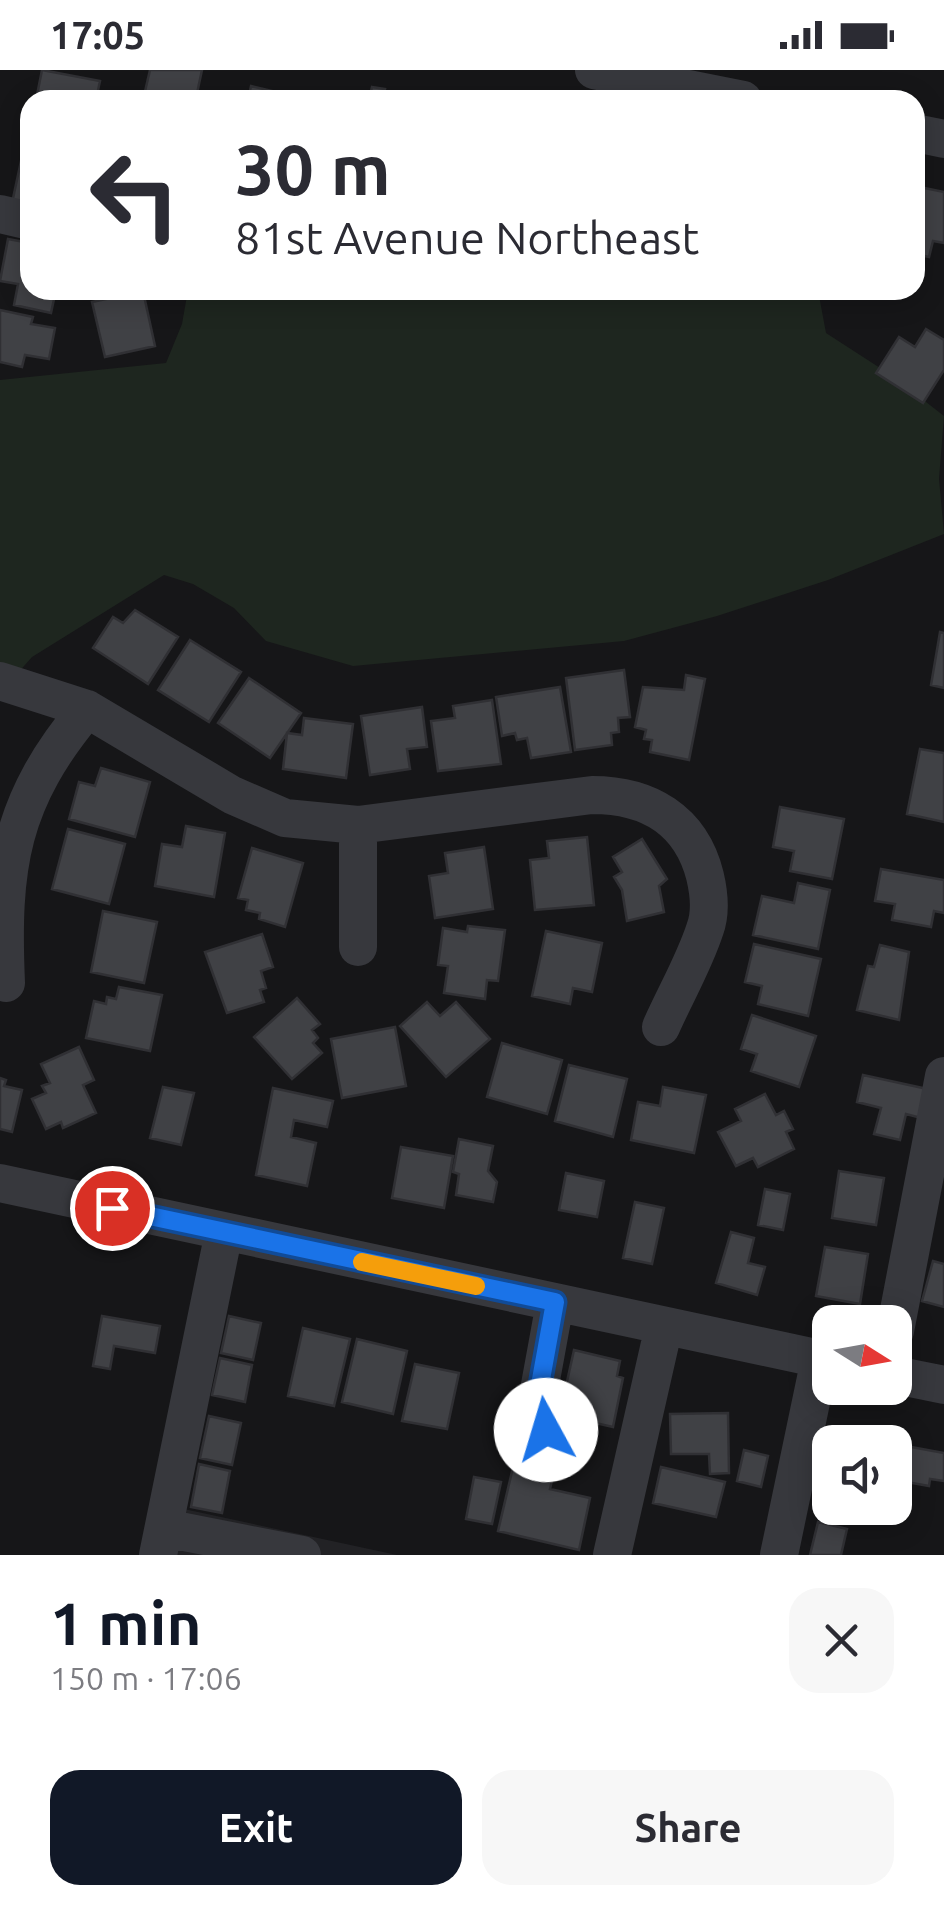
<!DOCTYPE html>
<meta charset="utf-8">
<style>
:root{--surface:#fff;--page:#f7f7f7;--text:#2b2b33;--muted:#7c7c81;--accent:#111827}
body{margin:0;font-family:Ubuntu,sans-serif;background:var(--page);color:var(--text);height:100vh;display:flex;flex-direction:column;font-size:38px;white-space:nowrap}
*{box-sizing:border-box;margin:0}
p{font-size:32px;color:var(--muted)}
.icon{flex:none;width:55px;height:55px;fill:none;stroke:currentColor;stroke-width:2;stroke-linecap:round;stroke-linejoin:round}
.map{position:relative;height:1485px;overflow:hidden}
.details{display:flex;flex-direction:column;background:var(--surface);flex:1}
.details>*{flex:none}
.guide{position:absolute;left:20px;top:20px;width:905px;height:210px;border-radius:30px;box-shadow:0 5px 25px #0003;background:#fff;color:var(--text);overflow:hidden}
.needle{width:65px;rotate:101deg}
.buttons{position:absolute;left:812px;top:1235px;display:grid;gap:20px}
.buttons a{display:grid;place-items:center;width:100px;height:100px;border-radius:20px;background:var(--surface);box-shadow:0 5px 25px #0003;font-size:50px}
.pin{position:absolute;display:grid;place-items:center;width:85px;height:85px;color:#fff;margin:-42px;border:5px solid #fff;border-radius:50%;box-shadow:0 2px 10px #0007}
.me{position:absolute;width:110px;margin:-55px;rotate:354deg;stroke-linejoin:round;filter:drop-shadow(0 0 8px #0008)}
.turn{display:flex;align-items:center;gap:35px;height:210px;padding:0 50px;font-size:45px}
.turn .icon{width:130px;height:130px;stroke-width:2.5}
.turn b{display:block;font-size:70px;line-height:85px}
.round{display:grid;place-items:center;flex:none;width:105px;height:105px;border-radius:30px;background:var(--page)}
.headline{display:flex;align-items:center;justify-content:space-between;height:170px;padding:0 50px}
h1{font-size:60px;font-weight:600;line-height:75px;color:var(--accent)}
.cta{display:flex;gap:20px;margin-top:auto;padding:20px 50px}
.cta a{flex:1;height:115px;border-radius:30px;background:var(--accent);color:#fff;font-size:40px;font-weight:600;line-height:115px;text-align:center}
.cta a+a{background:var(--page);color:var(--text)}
.status{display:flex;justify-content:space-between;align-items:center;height:70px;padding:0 50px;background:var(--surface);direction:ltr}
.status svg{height:28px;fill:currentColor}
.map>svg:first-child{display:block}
.built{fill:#222225}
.green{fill:#1e261f}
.building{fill:#404145;stroke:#303034;stroke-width:2.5}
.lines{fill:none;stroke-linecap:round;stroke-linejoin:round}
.minor{stroke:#37383d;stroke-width:38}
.route-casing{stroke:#114b97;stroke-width:25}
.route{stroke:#1a73e8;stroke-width:18}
.slow{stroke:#f59e0b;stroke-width:18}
</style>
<div class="status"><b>17:05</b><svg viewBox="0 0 49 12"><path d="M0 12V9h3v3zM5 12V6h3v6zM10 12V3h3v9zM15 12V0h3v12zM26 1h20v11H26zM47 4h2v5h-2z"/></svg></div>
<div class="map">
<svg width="944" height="1485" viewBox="0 0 944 1485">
<rect width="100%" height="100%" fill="#161618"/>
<path class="built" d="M 156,1433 L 397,1485 L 144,1485 Z"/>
<path class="green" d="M 188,220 L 818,220 L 826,263 L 894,307 L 944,346 L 939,409 L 944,464 L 828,510 L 717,546 L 624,571 L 353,596 L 266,571 L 234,538 L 193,514 L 164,505 L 32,587 L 8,614 L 0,611 L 0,310 L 166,293 L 182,254 Z"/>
<path class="building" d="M 42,0 L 100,11 L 96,30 L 36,30 Z
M 150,0 L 202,0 L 196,28 L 179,24 L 178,30 L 143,30 Z
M 251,16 L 310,30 L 248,30 Z
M 372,17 L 385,19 L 383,27 L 398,30 L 324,30 L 325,24 L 369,29 Z
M 29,88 L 30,89 L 30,137 L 12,133 L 21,91 L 28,93 Z
M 915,116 L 944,122 L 944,173 L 933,171 L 929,187 L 915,184 Z
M 8,169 L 30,173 L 30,220 L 56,220 L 51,243 L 14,235 L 18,214 L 0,211 Z
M 143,221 L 155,276 L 105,287 L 92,232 Z
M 0,240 L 33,247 L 31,254 L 55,258 L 49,289 L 25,285 L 22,297 L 0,292 Z
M 926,259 L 944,270 L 944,300 L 923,333 L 876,303 L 899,267 L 915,277 Z
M 135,540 L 178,567 L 148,614 L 93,578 L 113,547 L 123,553 Z
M 940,562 L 944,563 L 944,618 L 931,615 Z
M 190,570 L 241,602 L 209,652 L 158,620 Z
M 624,600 L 630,647 L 618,648 L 619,662 L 611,663 L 612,675 L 575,680 L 566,608 Z
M 686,605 L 705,609 L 689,690 L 650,682 L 652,670 L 644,669 L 646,660 L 635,657 L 643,617 L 684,620 Z
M 249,608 L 301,643 L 270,688 L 218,653 Z
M 560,617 L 571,682 L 531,688 L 527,668 L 517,670 L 515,663 L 502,666 L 496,627 Z
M 492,630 L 501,694 L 438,701 L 431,651 L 455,648 L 453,636 Z
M 422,637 L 427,677 L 407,679 L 410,699 L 370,705 L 361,646 Z
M 304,648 L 353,654 L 346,708 L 283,699 L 287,663 L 302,665 Z
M 920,679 L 944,683 L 944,752 L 907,744 Z
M 101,698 L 150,712 L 135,767 L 69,749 L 79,712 L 95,716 Z
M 780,737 L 844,749 L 832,809 L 790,801 L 794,781 L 773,777 Z
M 186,756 L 225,763 L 214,827 L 155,816 L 162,774 L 182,777 Z
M 68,759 L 125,774 L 109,834 L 52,819 Z
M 587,767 L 594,835 L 535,840 L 530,790 L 549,788 L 547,771 Z
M 642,769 L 667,809 L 659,816 L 664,842 L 627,851 L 622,820 L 614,807 L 622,802 L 613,787 Z
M 484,777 L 493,839 L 435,848 L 429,806 L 448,803 L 445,783 Z
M 252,778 L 303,793 L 285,857 L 259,849 L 260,843 L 246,840 L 248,830 L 238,828 Z
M 881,799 L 944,810 L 944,843 L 934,841 L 931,857 L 892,850 L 895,834 L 875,831 Z
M 798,813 L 830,820 L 818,879 L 753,865 L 762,826 L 794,833 Z
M 103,841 L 157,852 L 144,913 L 91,902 Z
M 468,856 L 505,860 L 498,911 L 487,910 L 485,929 L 444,923 L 448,896 L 438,895 L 443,858 L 467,862 Z
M 546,861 L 602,873 L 592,922 L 573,918 L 570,934 L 532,926 Z
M 262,864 L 273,897 L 261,901 L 266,918 L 260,920 L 264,932 L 227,943 L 205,882 Z
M 754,874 L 821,889 L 808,946 L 758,934 L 762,916 L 745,912 Z
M 880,875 L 909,882 L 899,950 L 857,940 L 868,896 L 874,897 Z
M 119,917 L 162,925 L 150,981 L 86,968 L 94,931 L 106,934 L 107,927 L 116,929 Z
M 297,928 L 320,954 L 312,960 L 318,968 L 313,973 L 322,983 L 292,1009 L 254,967 Z
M 427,932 L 440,946 L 456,932 L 490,969 L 446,1007 L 400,956 Z
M 752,945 L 816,966 L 799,1017 L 751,1001 L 757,984 L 741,979 Z
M 395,957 L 406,1016 L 342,1028 L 331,969 Z
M 502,973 L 562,990 L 547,1044 L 487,1027 Z
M 79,977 L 94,1010 L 83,1015 L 96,1043 L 63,1058 L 61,1052 L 46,1059 L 32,1029 L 46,1023 L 42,1016 L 50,1013 L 41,994 Z
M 569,995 L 627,1009 L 613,1067 L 555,1051 Z
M 863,1005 L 932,1020 L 925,1049 L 906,1044 L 900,1070 L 874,1064 L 881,1038 L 857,1032 Z
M 0,1008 L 6,1010 L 4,1016 L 22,1020 L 12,1062 L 0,1059 Z
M 163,1017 L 194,1023 L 181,1075 L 150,1068 Z
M 663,1017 L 706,1025 L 694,1083 L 631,1070 L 638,1032 L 660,1036 Z
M 273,1018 L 333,1031 L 327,1057 L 294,1050 L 291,1067 L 316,1073 L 307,1116 L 256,1105 Z
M 765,1024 L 776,1045 L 784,1041 L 793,1059 L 786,1062 L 794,1079 L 758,1097 L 753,1088 L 736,1096 L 718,1062 L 741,1051 L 735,1039 Z
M 459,1069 L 493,1076 L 488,1101 L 497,1112 L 493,1132 L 456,1125 L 459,1104 L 453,1102 Z
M 401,1077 L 453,1086 L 444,1138 L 392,1128 Z
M 839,1101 L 884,1108 L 876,1155 L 832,1148 Z
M 566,1103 L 604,1111 L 597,1147 L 559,1140 Z
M 765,1119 L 790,1124 L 783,1160 L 758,1155 Z
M 635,1132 L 664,1138 L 652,1194 L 623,1188 Z
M 731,1162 L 754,1168 L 748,1193 L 765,1197 L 757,1225 L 716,1213 Z
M 825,1177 L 868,1184 L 860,1234 L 816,1226 Z
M 933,1191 L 944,1194 L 944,1237 L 922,1231 Z
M 102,1246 L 160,1256 L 155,1283 L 114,1276 L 110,1299 L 93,1296 Z
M 229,1246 L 261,1253 L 253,1290 L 221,1283 Z
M 303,1258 L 350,1269 L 334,1336 L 288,1326 Z
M 357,1269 L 407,1281 L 393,1344 L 342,1332 Z
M 574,1280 L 620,1291 L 617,1306 L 623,1308 L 613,1357 L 591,1352 L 588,1368 L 556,1361 Z
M 220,1288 L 252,1295 L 245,1332 L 212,1325 Z
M 415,1294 L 459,1303 L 447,1359 L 402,1351 Z
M 728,1343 L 729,1403 L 710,1404 L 709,1384 L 671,1384 L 670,1344 Z
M 209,1346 L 241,1353 L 232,1395 L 200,1388 Z
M 895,1374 L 944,1383 L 944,1411 L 930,1409 L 929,1416 L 895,1410 Z
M 744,1380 L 768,1386 L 761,1417 L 737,1411 Z
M 514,1393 L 554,1402 L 550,1419 L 590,1428 L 579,1480 L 498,1461 Z
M 199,1394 L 230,1401 L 222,1443 L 191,1437 Z
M 661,1397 L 725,1412 L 716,1447 L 653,1433 Z
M 474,1407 L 501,1412 L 492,1454 L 466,1449 Z
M 818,1452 L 847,1459 L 841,1485 L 810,1485 Z"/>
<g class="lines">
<path class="minor" d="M 594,0 L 743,30
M 915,63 L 944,69
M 0,144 L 30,151
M 0,611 L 87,639 L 232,725 L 285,748 L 358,755 L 592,725 C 648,725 691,750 705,806 C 709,823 711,843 705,859 C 694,893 675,925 661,957
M 358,755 L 358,877
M 6,913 C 1,796 10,731 87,639
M 0,1113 L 830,1291
M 895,1261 L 944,1006
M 895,1305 L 944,1315
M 546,1360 L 538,1326 L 555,1233
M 164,1458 L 302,1485
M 158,1485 L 224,1162
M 612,1485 L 664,1256
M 779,1485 L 820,1289"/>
</g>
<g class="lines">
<g class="route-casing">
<path id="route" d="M 112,1138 L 555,1232 L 538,1326 L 546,1360"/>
</g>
<use href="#route" class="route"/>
<path class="slow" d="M 362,1192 L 476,1216"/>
</g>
</svg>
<div class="buttons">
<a><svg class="needle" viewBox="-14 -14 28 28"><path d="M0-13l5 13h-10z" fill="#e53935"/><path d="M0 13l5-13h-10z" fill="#7c7c81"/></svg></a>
<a><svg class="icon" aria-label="sound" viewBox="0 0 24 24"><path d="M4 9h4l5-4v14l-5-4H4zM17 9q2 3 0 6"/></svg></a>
</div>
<div class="pin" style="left:112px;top:1138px;background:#d93025"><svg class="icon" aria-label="arrive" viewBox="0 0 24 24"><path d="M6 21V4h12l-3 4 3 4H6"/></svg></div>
<svg class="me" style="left:546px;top:1360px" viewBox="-20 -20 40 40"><circle r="19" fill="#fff"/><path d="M0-13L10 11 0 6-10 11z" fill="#1a73e8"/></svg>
<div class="guide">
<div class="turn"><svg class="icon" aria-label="left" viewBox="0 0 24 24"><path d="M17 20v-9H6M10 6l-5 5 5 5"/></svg><div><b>30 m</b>81st Avenue Northeast</div></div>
</div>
</div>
<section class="details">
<div class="headline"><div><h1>1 min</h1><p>150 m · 17:06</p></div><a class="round"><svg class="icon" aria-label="close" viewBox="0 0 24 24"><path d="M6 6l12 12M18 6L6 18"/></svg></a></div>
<div class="cta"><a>Exit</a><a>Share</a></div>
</section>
